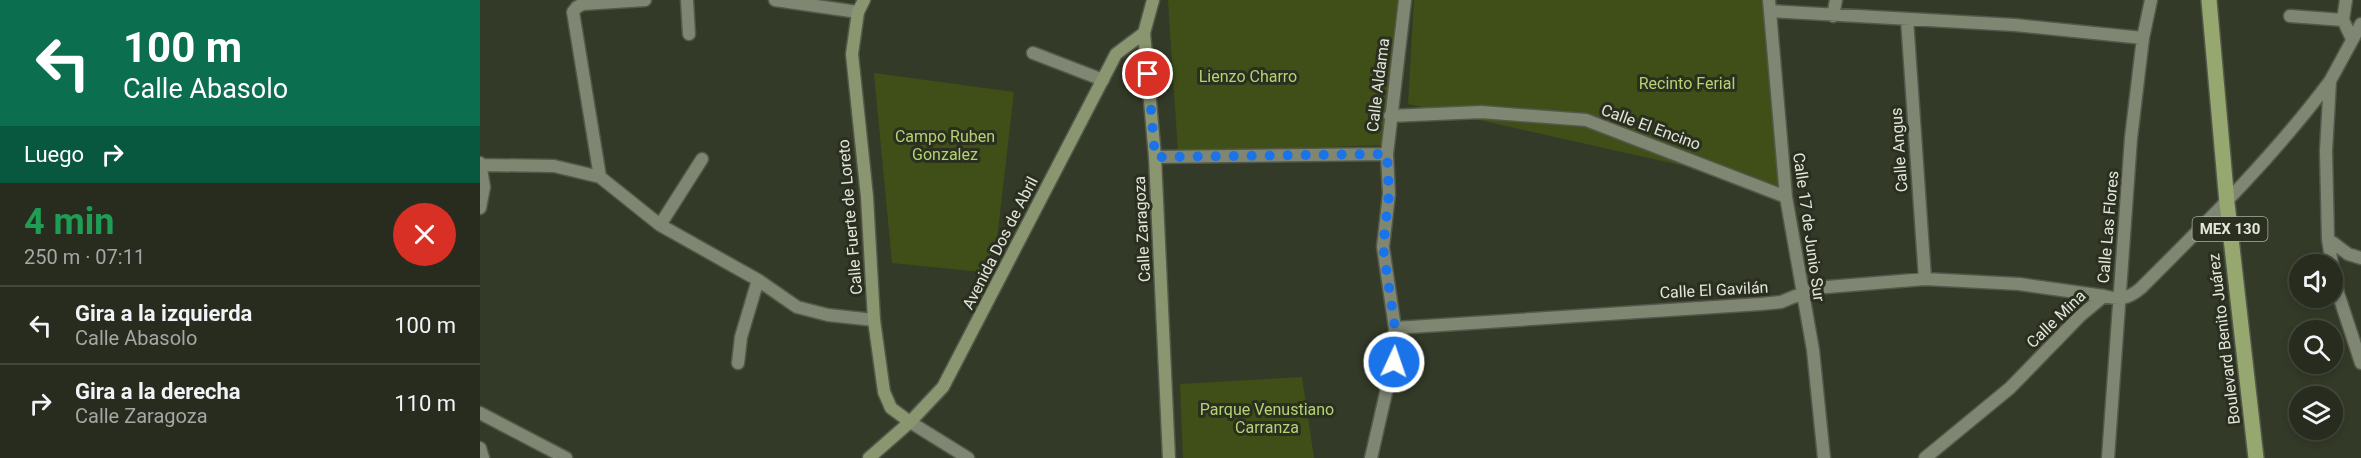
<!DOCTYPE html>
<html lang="es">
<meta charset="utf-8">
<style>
:root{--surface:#272c1e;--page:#2f3427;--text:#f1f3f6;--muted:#a4a7a4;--line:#43483c}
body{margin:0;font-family:Roboto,sans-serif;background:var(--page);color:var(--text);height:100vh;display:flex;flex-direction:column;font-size:22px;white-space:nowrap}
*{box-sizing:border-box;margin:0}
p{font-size:20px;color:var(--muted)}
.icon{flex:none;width:33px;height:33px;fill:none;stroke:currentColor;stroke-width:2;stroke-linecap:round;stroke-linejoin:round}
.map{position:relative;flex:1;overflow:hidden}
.panel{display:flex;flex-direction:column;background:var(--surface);width:480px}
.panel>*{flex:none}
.banner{background:#0b6e4f;color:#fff;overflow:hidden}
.tools{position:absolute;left:1809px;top:254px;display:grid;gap:12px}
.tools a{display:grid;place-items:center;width:54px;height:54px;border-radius:50%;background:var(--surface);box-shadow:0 3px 9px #0003,0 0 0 2px var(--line);font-size:30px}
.pin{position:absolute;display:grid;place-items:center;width:51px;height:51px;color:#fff;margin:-26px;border:3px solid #fff;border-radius:50%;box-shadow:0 2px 6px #0007}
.me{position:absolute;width:66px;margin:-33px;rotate:3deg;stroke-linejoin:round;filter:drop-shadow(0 0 4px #0008)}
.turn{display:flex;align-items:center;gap:21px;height:126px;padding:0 24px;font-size:27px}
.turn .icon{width:78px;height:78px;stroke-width:2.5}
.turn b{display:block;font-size:42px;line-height:51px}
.then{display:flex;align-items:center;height:57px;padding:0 24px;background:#0003;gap:12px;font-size:22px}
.round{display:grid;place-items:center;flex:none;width:63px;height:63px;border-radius:32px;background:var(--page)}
.headline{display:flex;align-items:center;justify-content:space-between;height:102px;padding:0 24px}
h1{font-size:36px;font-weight:700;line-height:45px;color:#1e9e55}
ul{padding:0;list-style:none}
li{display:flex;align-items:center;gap:18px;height:78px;padding:0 24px;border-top:2px solid var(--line)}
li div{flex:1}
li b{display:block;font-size:22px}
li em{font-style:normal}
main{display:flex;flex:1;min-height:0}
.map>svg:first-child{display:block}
.green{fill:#3f4f17}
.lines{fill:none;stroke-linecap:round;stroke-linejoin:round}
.street-casing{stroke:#53584a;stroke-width:15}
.secondary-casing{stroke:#53584a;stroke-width:15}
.primary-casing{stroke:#53584a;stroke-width:18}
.street{stroke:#7f8672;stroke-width:12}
.secondary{stroke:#8a9670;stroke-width:12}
.primary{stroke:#96a76f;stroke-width:15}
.route{stroke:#1a73e8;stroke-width:10;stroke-dasharray:0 18}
.labels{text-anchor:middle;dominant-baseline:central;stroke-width:6;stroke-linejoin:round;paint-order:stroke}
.shield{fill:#2a2f1f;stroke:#abafa3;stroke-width:1.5}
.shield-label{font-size:15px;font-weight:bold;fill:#e2e6db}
.park-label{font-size:16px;fill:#b5d274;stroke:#2a2f1f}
.street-label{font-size:16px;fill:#e2e6db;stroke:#2a2f1f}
</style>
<main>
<section class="panel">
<div class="banner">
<div class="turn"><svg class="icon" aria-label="left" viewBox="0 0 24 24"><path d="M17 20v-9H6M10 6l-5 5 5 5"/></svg><div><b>100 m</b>Calle Abasolo</div></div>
<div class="then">Luego<svg class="icon" aria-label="right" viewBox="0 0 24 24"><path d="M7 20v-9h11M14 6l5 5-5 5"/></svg></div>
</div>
<div class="headline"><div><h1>4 min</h1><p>250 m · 07:11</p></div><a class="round" style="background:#d93025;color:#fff"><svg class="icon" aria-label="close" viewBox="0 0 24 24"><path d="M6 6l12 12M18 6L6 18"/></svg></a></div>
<ul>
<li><svg class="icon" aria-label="left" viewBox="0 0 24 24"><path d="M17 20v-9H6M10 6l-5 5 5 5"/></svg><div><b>Gira a la izquierda</b><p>Calle Abasolo</p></div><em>100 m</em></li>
<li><svg class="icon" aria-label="right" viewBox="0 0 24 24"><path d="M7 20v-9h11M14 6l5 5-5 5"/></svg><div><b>Gira a la derecha</b><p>Calle Zaragoza</p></div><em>110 m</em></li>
</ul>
</section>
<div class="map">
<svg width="1881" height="458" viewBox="0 0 1881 458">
<rect width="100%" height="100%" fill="#343a28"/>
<path class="green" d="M 688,0 L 923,0 L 901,145 L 698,153 Z
M 934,0 L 1285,0 L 1298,187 L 928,104 Z
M 394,73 L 534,92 L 513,273 L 412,263 Z
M 822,377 L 834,458 L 703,458 L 700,384 Z"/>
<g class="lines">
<g class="street-casing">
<path id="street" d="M 207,0 L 209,34
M 295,0 L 378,12
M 1289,0 L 1306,197 L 1333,350 L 1344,458
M 1866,0 L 1863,20 L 1872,39
M 1290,11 L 1535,25 L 1663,38
M 1353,16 L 1356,0
M 1810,16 L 1863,20
M 1427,19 L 1445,279
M 553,53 L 623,80
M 910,116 L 1001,112 L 1106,120 L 1306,197
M 675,157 L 907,154
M 0,163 L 4,187 L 0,208
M 1,165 L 74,166 L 120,177 L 180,225 L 278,280 L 317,307 L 348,315 L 394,320
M 120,177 L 93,12 L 97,7 L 103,4 L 165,0
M 180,225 L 222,159
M 1848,239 L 1868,254 L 1881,258
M 1852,264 L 1848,239 L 1846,151 L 1850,81 L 1881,24
M 1852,264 L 1858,293 L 1881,363
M 915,328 L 1281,304 L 1301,302 L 1335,288 L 1445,279 L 1539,284 L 1624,296
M 258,363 L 261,337 L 278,280
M 0,413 L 86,458
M 430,422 L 488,458
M 0,448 L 3,458
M 891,458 L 913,362 L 915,328 L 903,247 L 909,194 L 907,154 L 925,0
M 1445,458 L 1530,388 L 1600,316 L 1624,296 C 1640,300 1648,299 1661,288 C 1727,222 1794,156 1850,81
M 1628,458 L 1651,138 L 1663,38 L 1671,0"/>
</g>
<g class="secondary-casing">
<path id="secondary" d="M 384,0 L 378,12 L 372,54 L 387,197 L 394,320 L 404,392 L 411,408 L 430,422
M 673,0 L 664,33 L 675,157 L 689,458
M 389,458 L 430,422 L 463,387 L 636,54 L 664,33"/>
</g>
<g class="primary-casing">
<path id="primary" d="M 1729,0 L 1747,203 L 1776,458"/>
</g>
<use href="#street" class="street"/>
<use href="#secondary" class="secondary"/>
<use href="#primary" class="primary"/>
</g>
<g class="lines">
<path class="route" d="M 668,74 L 675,157 L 907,154 L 909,194 L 903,247 L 915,328 L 914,362"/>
</g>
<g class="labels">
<rect class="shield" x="1712.5" y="217" width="75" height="24" rx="4.5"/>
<g class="shield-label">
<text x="1750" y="229">MEX 130</text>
</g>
<g class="park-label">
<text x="768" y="76">Lienzo Charro</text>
<text x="1207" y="83">Recinto Ferial</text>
<text x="465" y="136">Campo Ruben<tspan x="465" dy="18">Gonzalez</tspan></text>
<text x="787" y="409">Parque Venustiano<tspan x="787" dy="18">Carranza</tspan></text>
</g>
<g class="street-label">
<text transform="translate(898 85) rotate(-83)">Calle Aldama</text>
<text transform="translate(1171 127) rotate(20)">Calle El Encino</text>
<text transform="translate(1419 150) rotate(-94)">Calle Angus</text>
<text transform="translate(370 217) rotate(-95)">Calle Fuerte de Loreto</text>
<text transform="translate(1329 227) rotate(82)">Calle 17 de Junio Sur</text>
<text transform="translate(1628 227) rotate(-85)">Calle Las Flores</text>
<text transform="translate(662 229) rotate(-93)">Calle Zaragoza</text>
<text transform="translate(520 243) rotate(-63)">Avenida Dos de Abril</text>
<text transform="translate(1234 290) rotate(-3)">Calle El Gavilán</text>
<text transform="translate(1576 319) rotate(-44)">Calle Mina</text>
<text transform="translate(1744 339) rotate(-97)">Boulevard Benito Juárez</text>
</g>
</g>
</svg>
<div class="tools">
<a><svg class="icon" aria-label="sound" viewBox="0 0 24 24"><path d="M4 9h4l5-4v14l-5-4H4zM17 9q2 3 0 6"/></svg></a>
<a><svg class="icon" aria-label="search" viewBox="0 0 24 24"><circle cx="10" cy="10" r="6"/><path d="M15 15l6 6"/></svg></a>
<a><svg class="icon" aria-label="layers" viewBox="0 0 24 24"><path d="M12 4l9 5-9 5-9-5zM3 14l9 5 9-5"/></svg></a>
</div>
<div class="pin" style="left:668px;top:74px;background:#d93025"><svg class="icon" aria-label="arrive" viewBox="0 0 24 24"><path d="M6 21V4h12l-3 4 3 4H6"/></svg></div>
<svg class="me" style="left:914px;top:362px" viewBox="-20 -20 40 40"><circle r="17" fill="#1a73e8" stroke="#fff" stroke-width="3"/><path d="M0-11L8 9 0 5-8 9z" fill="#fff"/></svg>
</div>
</main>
